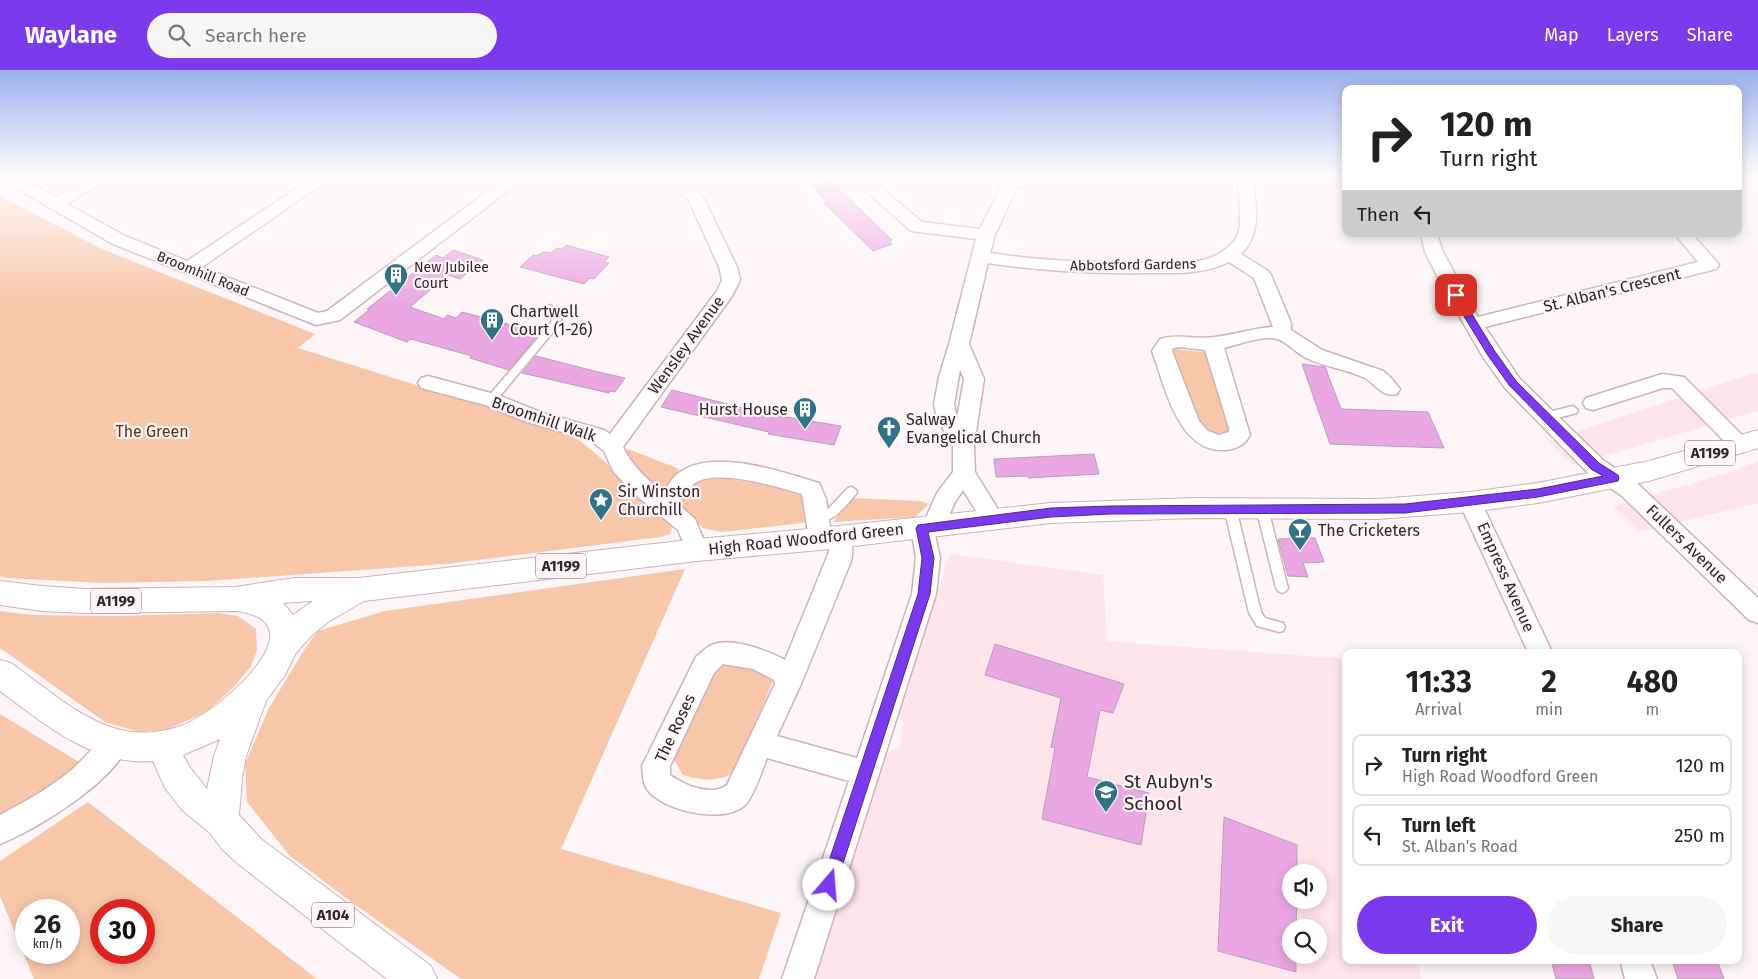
<!DOCTYPE html>
<style>
:root{--surface:#fff;--page:#f6f6f6;--text:#222;--muted:#767676;--line:#e0e0e0;--accent:#7c3aed}
body{margin:0;font-family:"Fira Sans",sans-serif;background:var(--page);color:var(--text);height:100vh;display:flex;flex-direction:column;font-size:19px;white-space:nowrap}
*{box-sizing:border-box;margin:0}
p{font-size:16px;color:var(--muted)}
.icon{flex:none;width:28px;height:28px;fill:none;stroke:currentColor;stroke-width:2;stroke-linecap:round;stroke-linejoin:round}
.map{position:relative;flex:1;overflow:hidden}
.drawer{position:absolute;left:1342px;top:579px;width:400px;height:315px;display:flex;flex-direction:column;background:var(--surface);border-radius:10px;box-shadow:0 2px 12px #0003}
.drawer>*{flex:none}
.top-card{position:absolute;left:1342px;top:15px;width:400px;height:152px;border-radius:10px;box-shadow:0 2px 12px #0003;background:#fff;color:var(--text);overflow:hidden}
.controls{position:absolute;left:1282px;top:794px;display:grid;gap:10px}
.controls a{display:grid;place-items:center;width:45px;height:45px;border-radius:50%;background:var(--surface);box-shadow:0 2px 12px #0003;font-size:25px}
.speed{position:absolute;left:15px;top:829px;display:flex;gap:10px;font-size:25px;font-weight:700;text-align:center}
.speed>*{display:grid;place-content:center;width:65px;height:65px;border-radius:50%;background:var(--surface);box-shadow:0 2px 12px #0003;line-height:1}
.speed small{font-size:12px;font-weight:400}
.speed .limit{border:8px solid #d22;background:#fff;color:#111}
.pin{position:absolute;display:grid;place-items:center;width:42px;height:42px;color:#fff;margin:-21px;border-radius:10px;box-shadow:0 2px 8px #0006}
.me{position:absolute;width:55px;margin:-28px;rotate:18deg;stroke-linejoin:round;filter:drop-shadow(0 0 4px #0008)}
.turn{display:flex;align-items:center;gap:18px;height:105px;padding:0 15px;font-size:22px}
.turn .icon{width:65px;height:65px;stroke-width:2.5}
.turn b{display:block;font-size:35px;line-height:42px}
.then{display:flex;align-items:center;height:48px;padding:0 15px;background:#0003;gap:10px;font-size:19px}
.eta{display:flex;justify-content:space-evenly;align-items:center;height:85px;text-align:center}
.eta b{font-size:30px;font-weight:700;line-height:35px}
.cta{display:flex;gap:10px;margin-top:auto;padding:10px 15px}
.cta a{flex:1;height:58px;border-radius:30px;background:var(--accent);color:#fff;font-size:20px;font-weight:700;line-height:58px;text-align:center}
.cta a+a{background:var(--page);color:var(--text)}
ul{padding:0;list-style:none}
li{display:flex;align-items:center;gap:15px;height:62px;margin:0 10px 8px;padding:0 5px;border:2px solid var(--line);border-radius:10px}
li div{flex:1}
li b{display:block;font-size:19px}
li em{font-style:normal}
header{display:flex;align-items:center;gap:30px;box-sizing:border-box;height:70px;padding:0 25px;background:var(--accent);color:#fff}
header strong{font-size:24px}
nav{display:flex;gap:28px;margin-inline-start:auto;font-size:18px}
.search{width:350px;height:45px;background:var(--page);display:flex;align-items:center;gap:12px;box-sizing:border-box;padding:0 18px;border-radius:28px;color:var(--muted);font-size:19px}
.map>svg:first-child{display:block}
.built{fill:#ffe4ec;fill-rule:evenodd}
.green{fill:#f8c7a9;fill-rule:evenodd}
.building{fill:#eba7e3;stroke:#b99fb5}
.lines{fill:none;stroke-linecap:round;stroke-linejoin:round}
.lane-casing{stroke:#d2afba;stroke-width:3}
.street-casing{stroke:#d2afba;stroke-width:3}
.primary-casing{stroke:#d2afba;stroke-width:2}
.lane{fill:#fff;fill-rule:evenodd}
.street{fill:#fff;fill-rule:evenodd}
.primary{fill:#fff;fill-rule:evenodd}
.route{fill:#7c3aed;stroke:#51269a}
.labels{text-anchor:middle;dominant-baseline:central;stroke-width:4.5;stroke-linejoin:round;paint-order:stroke}
.far-street-label{font-size:14px;fill:#312428;stroke:#fdf5f7}
.far-poi-label{font-size:14px;fill:#312428;stroke:#fdf5f7;text-anchor:start}
.shield{fill:#fdf5f7;stroke:#6e6366;stroke-width:1}
.shield-label{font-size:15px;font-weight:bold;fill:#312428}
.street-label{font-size:16px;fill:#312428;stroke:#fdf5f7}
.poi-label{font-size:16px;fill:#312428;stroke:#fdf5f7;text-anchor:start}
.park-label{font-size:16px;fill:#61300c;stroke:#fdf5f7}
.near-poi-label{font-size:19px;fill:#312428;stroke:#fdf5f7;text-anchor:start}
</style>
<header>
<strong>Waylane</strong>
<div class="search"><svg class="icon" aria-label="search" viewBox="0 0 24 24"><circle cx="10" cy="10" r="6"/><path d="M15 15l6 6"/></svg>Search here</div>
<nav><a>Map</a><a>Layers</a><a>Share</a></nav>
</header>
<div class="map">
<svg width="1758" height="909" viewBox="0 0 1758 909">
<rect width="100%" height="100%" fill="#fdf5f7"/>
<path class="built" d="M 1758,302 L 1758,341 L 1573,395 L 1548,371 Z
M 1758,391 L 1758,433 L 1640,462 L 1613,436 L 1725,404 Z
M 950,484 L 1103,505 L 1107,571 L 1346,589 L 1346,890 L 1419,890 L 1421,909 L 814,909 L 885,683 L 899,678 L 904,654 L 899,645 ZM 1291,802 L 1319,802 L 1319,830 L 1291,830 ZM 1291,858 L 1319,858 L 1319,885 L 1291,885 Z"/>
<path class="green" d="M 0,126 L 102,179 L 315,264 L 298,278 L 559,360 L 579,370 L 595,383 L 669,450 L 672,458 L 670,464 L 661,467 L 445,494 L 207,511 L 102,513 L 7,508 L 0,506 Z
M 1174,279 L 1203,282 L 1213,287 L 1232,362 L 1220,371 L 1200,362 L 1169,283 Z
M 628,379 L 679,399 L 676,412 L 669,423 L 659,425 L 623,384 Z
M 722,407 L 789,420 L 802,424 L 809,438 L 811,448 L 803,453 L 722,462 L 703,458 L 683,441 L 682,426 L 696,408 Z
M 851,428 L 920,431 L 929,434 L 915,447 L 833,452 Z
M 685,499 L 561,779 L 781,843 L 759,909 L 461,909 L 354,834 L 289,785 L 247,732 L 245,694 L 269,638 L 306,577 L 318,561 L 385,541 Z
M 0,541 L 32,545 L 117,546 L 218,543 L 238,546 L 256,559 L 257,581 L 251,596 L 235,616 L 205,643 L 168,659 L 139,662 L 105,652 L 0,578 Z
M 730,584 L 774,608 L 736,702 C 716,712 705,711 683,705 L 671,685 L 710,601 Z
M 0,644 L 79,692 L 75,701 L 0,752 Z
M 88,732 L 317,909 L 34,909 L 0,826 L 0,791 ZM 26,840 L 69,840 L 69,882 L 26,882 ZM 101,840 L 144,840 L 144,882 L 101,882 Z"/>
<path class="building" d="M 803,106 L 826,106 L 892,170 L 889,171 L 892,174 L 873,181 L 823,132 L 826,131 Z
M 566,175 L 609,187 L 604,192 L 609,193 L 594,209 L 590,208 L 584,214 L 520,197 L 533,185 L 536,186 L 544,182 L 551,183 L 557,178 L 562,179 Z
M 453,180 L 483,190 L 460,209 L 448,205 L 410,237 L 444,249 L 447,245 L 456,248 L 462,242 L 534,261 L 531,265 L 537,266 L 509,300 L 470,288 L 472,286 L 411,269 L 407,272 L 354,252 L 369,240 L 367,239 L 436,185 L 443,188 Z
M 536,286 L 594,301 L 625,308 L 615,322 L 610,321 L 609,323 L 522,303 Z
M 1302,294 L 1325,297 L 1341,339 L 1428,342 L 1444,378 L 1330,374 Z
M 672,320 L 767,344 L 841,356 L 834,375 L 768,364 L 769,362 L 661,337 Z
M 1094,384 L 1099,404 L 1028,408 L 1028,406 L 996,407 L 994,389 Z
M 1315,468 L 1324,492 L 1303,493 L 1308,507 L 1288,506 L 1278,469 Z
M 995,574 L 1124,614 L 1113,643 L 1100,640 L 1087,707 L 1149,723 L 1141,775 L 1042,749 L 1055,678 L 1051,677 L 1061,628 L 985,605 Z
M 1224,747 L 1297,775 L 1297,802 L 1291,802 L 1291,830 L 1297,830 L 1296,858 L 1291,858 L 1291,885 L 1296,885 L 1296,902 L 1218,881 Z
M 1551,890 L 1589,890 L 1594,909 L 1556,909 Z
M 1672,890 L 1717,890 L 1724,909 L 1678,909 Z"/>
<g class="lines">
<g class="lane-casing">
<path id="lane" d="M 28,106 L 38,106 L 26,116 L 20,116 L 20,112 Z
M 550,235 L 563,244 L 558,256 L 495,332 L 487,332 L 486,330 L 487,328 L 551,253 L 553,245 L 545,238 Z
M 1573,336 L 1578,340 L 1577,343 L 1545,351 L 1540,347 L 1541,344 Z
M 852,417 L 857,421 L 856,424 C 846,435 831,457 813,451 L 811,448 L 813,445 L 826,441 L 848,418 Z
M 1230,434 L 1236,438 L 1261,542 L 1265,548 L 1283,553 L 1285,557 L 1283,561 L 1279,562 L 1257,556 L 1249,543 L 1224,438 Z
M 1262,434 L 1268,438 L 1288,518 L 1286,521 L 1282,523 L 1278,521 L 1276,518 L 1256,438 Z"/>
</g>
<g class="street-casing">
<path id="street" d="M 0,106 L 18,106 L 55,127 L 92,106 L 112,106 L 67,134 L 125,166 L 187,191 L 315,106 L 334,106 L 202,197 L 318,243 L 327,241 L 508,106 L 527,106 L 340,250 L 316,255 L 113,174 L 0,109 Z
M 849,106 L 867,106 L 922,152 L 980,159 L 1001,116 L 998,106 L 1050,106 L 1048,109 L 1028,114 L 1016,119 L 995,165 L 990,183 C 1042,191 1094,193 1146,193 C 1165,193 1184,194 1203,190 C 1215,187 1227,180 1235,170 C 1245,156 1238,123 1237,106 L 1253,106 C 1255,134 1263,163 1241,184 L 1268,201 L 1271,205 L 1291,253 L 1291,260 L 1322,280 L 1383,301 L 1390,307 L 1400,319 L 1397,324 C 1382,328 1377,315 1365,308 C 1346,299 1325,297 1306,288 C 1298,284 1284,270 1277,269 C 1264,265 1237,275 1224,278 L 1250,365 C 1245,375 1236,379 1225,380 C 1178,383 1165,316 1152,281 L 1160,269 C 1181,263 1196,270 1215,267 C 1234,265 1253,258 1273,257 L 1254,208 L 1229,192 C 1203,205 1174,203 1146,203 C 1093,204 1040,201 988,193 L 969,274 L 984,309 L 974,375 L 975,402 L 1004,449 L 1001,455 L 993,458 L 985,455 L 963,420 L 955,432 L 942,462 L 935,465 L 940,488 L 936,524 L 814,909 L 782,909 L 849,711 L 767,688 C 762,701 754,725 746,734 C 726,756 660,740 647,719 C 642,712 643,704 642,696 L 696,587 C 701,583 706,577 712,575 C 731,566 768,581 785,590 L 829,482 L 829,474 L 820,478 L 812,475 L 809,469 L 802,424 C 778,417 717,398 695,413 C 688,418 683,428 679,435 L 695,449 L 708,480 L 705,486 L 697,489 L 689,486 L 678,460 L 632,422 L 613,401 L 604,381 L 590,370 L 527,352 L 485,335 L 421,318 L 418,313 L 421,308 L 428,306 L 498,325 L 540,342 L 604,360 L 610,364 L 717,221 L 722,210 L 719,197 L 689,131 L 675,117 L 677,114 L 689,114 L 704,129 L 737,197 L 740,210 L 732,226 L 623,377 C 632,396 647,409 663,423 C 668,416 673,406 680,402 C 715,378 782,402 819,413 L 826,429 L 831,463 L 832,461 L 840,458 L 848,461 C 853,470 853,480 851,491 L 801,614 L 777,666 L 857,688 L 912,524 L 916,488 L 911,458 L 914,452 L 925,450 L 937,423 L 953,402 L 953,376 L 937,349 L 934,334 L 939,307 L 949,274 L 976,169 L 911,161 ZM 1180,277 L 1205,280 L 1229,358 L 1229,362 L 1219,365 L 1208,361 L 1199,351 L 1172,281 L 1173,278 ZM 960,300 L 964,309 L 957,349 L 954,334 ZM 723,594 L 753,599 L 774,610 L 775,614 L 727,715 C 712,727 684,715 670,705 L 670,696 L 714,603 Z
M 1421,164 L 1437,164 L 1443,182 L 1478,247 L 1698,192 L 1675,164 L 1692,164 L 1716,191 L 1719,195 L 1716,199 L 1485,257 L 1519,308 L 1603,390 L 1638,414 L 1758,528 L 1758,553 L 1749,550 L 1622,426 L 1587,402 L 1505,318 L 1483,287 L 1447,225 L 1425,182 Z
M 1662,304 L 1684,307 L 1747,370 L 1751,375 L 1747,380 L 1740,383 L 1733,380 L 1672,318 L 1663,318 L 1593,340 L 1586,338 L 1583,333 L 1586,328 Z
M 1470,424 L 1478,426 L 1481,432 L 1552,582 L 1528,582 L 1459,432 L 1462,426 Z
M 116,662 L 125,665 L 129,674 C 112,713 39,758 0,774 L 0,745 C 24,732 48,719 69,702 C 84,690 99,668 116,662 Z
M 1620,890 L 1650,890 L 1657,909 L 1625,909 Z"/>
</g>
<g class="primary-casing">
<path id="primary" d="M 1758,360 L 1758,378 L 1649,411 L 1538,433 L 1470,442 L 1378,449 L 1195,448 L 1051,453 L 820,480 L 697,491 L 364,531 L 328,552 L 311,566 L 296,583 L 285,605 L 266,631 L 246,686 L 242,709 L 239,745 L 261,769 L 431,896 L 437,909 L 387,909 L 237,793 L 222,779 L 209,762 L 182,740 L 165,718 L 153,691 C 93,696 45,654 0,621 L 0,590 L 11,593 C 44,616 78,648 117,659 C 137,665 161,663 181,656 C 216,644 325,552 236,541 L 85,543 L 42,541 L 0,535 L 0,511 L 42,516 L 85,519 L 235,517 L 294,508 L 359,508 L 697,469 L 820,458 L 1051,433 L 1195,428 L 1378,429 L 1470,422 L 1538,413 L 1649,391 ZM 310,531 L 313,531 L 293,545 L 283,533 ZM 220,669 L 214,686 L 207,719 L 189,696 L 183,685 Z"/>
</g>
<use href="#lane" class="lane"/>
<use href="#street" class="street"/>
<use href="#primary" class="primary"/>
</g>
<linearGradient id="sky" x2="0" y2="1"><stop stop-color="#9cb0ee"/><stop offset="0.45" stop-color="#fefafb"/><stop offset="1" stop-color="#fefafb" stop-opacity="0"/></linearGradient>
<rect width="1758" height="234" fill="url(#sky)"/>
<path class="route" d="M 1456,222 L 1459,223 L 1494,280 L 1516,311 L 1599,393 L 1618,405 L 1619,408 L 1618,411 L 1538,427 L 1405,443 L 1110,444 L 1051,447 L 928,462 L 934,488 L 930,524 L 836,815 L 834,821 L 829,823 L 823,821 L 821,815 L 918,524 L 922,488 L 916,458 L 918,455 L 1051,438 L 1110,436 L 1405,434 L 1538,419 L 1603,406 L 1591,399 L 1509,315 L 1487,284 L 1451,225 Z"/>
<defs>
<g id="building-pin" transform="scale(1.25)"><path d="M0 17L-7.5 6A9.5 9.5 0 1 1 7.5 6Z" fill="#327286" stroke="#fdf5f7"/><path d="M-4-6H4V6H1V3H-1V6H-4ZM-2.5-4.3h1.7v1.8h-1.7ZM.8-4.3h1.7v1.8H.8ZM-2.5-1h1.7V.8h-1.7ZM.8-1h1.7V.8H.8Z" fill="#fff"/></g>
<g id="church-pin" transform="scale(1.25)"><path d="M0 17L-7.5 6A9.5 9.5 0 1 1 7.5 6Z" fill="#327286" stroke="#fdf5f7"/><path d="M-1.2-6h2.4v3.5h3.3v2.4h-3.3V6h-2.4V-.1h-3.3v-2.4h3.3Z" fill="#fff"/></g>
<g id="sight-pin" transform="scale(1.25)"><path d="M0 17L-7.5 6A9.5 9.5 0 1 1 7.5 6Z" fill="#327286" stroke="#fdf5f7"/><path d="M0-6L1.8-2.2L6-1.7L2.9 1.2L3.7 5.4L0 3.3L-3.7 5.4L-2.9 1.2L-6-1.7L-1.8-2.2Z" fill="#fff"/></g>
<g id="bar-pin" transform="scale(1.25)"><path d="M0 17L-7.5 6A9.5 9.5 0 1 1 7.5 6Z" fill="#327286" stroke="#fdf5f7"/><path d="M-6-5H6L.8 .8V4.5H3.5V6h-7V4.5H-.8V.8Z" fill="#fff"/></g>
<g id="school-pin" transform="scale(1.25)"><path d="M0 17L-7.5 6A9.5 9.5 0 1 1 7.5 6Z" fill="#327286" stroke="#fdf5f7"/><path d="M0-5L7-2L0 1L-7-2ZM-4 1L0 2.5L4 1V4Q0 6-4 4Z" fill="#fff"/></g>
</defs>
<g fill-rule="evenodd">
<use href="#building-pin" x="396" y="205"/>
<use href="#building-pin" x="492" y="250"/>
<use href="#building-pin" x="805" y="339"/>
<use href="#church-pin" x="889" y="358"/>
<use href="#sight-pin" x="601" y="430"/>
<use href="#bar-pin" x="1300" y="460"/>
<use href="#school-pin" x="1106" y="722"/>
</g>
<g class="labels">
<g class="far-street-label">
<text transform="translate(1133 195) rotate(-1)">Abbotsford Gardens</text>
<text transform="translate(203 204) rotate(22)">Broomhill Road</text>
</g>
<g class="far-poi-label">
<text x="414" y="197">New Jubilee<tspan x="414" dy="16">Court</tspan></text>
</g>
<g class="shield">
<rect x="1685" y="370.5" width="50" height="25" rx="4"/>
<rect x="536" y="483.5" width="50" height="25" rx="4"/>
<rect x="91" y="518.5" width="50" height="25" rx="4"/>
<rect x="312" y="832.5" width="42" height="25" rx="4"/>
</g>
<g class="shield-label">
<text x="1710" y="383">A1199</text>
<text x="561" y="496">A1199</text>
<text x="116" y="531">A1199</text>
<text x="333" y="845">A104</text>
</g>
<g class="street-label">
<text transform="translate(1612 220) rotate(-14)">St. Alban's Crescent</text>
<text transform="translate(686 275) rotate(-54)">Wensley Avenue</text>
<text transform="translate(544 349) rotate(19)">Broomhill Walk</text>
<text transform="translate(806 469) rotate(-6)">High Road Woodford Green</text>
<text transform="translate(1687 474) rotate(44)">Fullers Avenue</text>
<text transform="translate(1506 507) rotate(66)">Empress Avenue</text>
<text transform="translate(675 658) rotate(-65)">The Roses</text>
</g>
<g class="poi-label">
<text x="510" y="241">Chartwell<tspan x="510" dy="18">Court (1-26)</tspan></text>
<text x="788" y="339" text-anchor="end">Hurst House</text>
<text x="906" y="349">Salway<tspan x="906" dy="18">Evangelical Church</tspan></text>
<text x="618" y="421">Sir Winston<tspan x="618" dy="18">Churchill</tspan></text>
<text x="1318" y="460">The Cricketers</text>
</g>
<g class="park-label">
<text x="152" y="361">The Green</text>
</g>
<g class="near-poi-label">
<text x="1124" y="711">St Aubyn's<tspan x="1124" dy="22">School</tspan></text>
</g>
</g>
</svg>
<div class="controls">
<a><svg class="icon" aria-label="sound" viewBox="0 0 24 24"><path d="M4 9h4l5-4v14l-5-4H4zM17 9q2 3 0 6"/></svg></a>
<a><svg class="icon" aria-label="search" viewBox="0 0 24 24"><circle cx="10" cy="10" r="6"/><path d="M15 15l6 6"/></svg></a>
</div>
<div class="speed"><div>26<small>km/h</small></div><div class="limit">30</div></div>
<div class="pin" style="left:1456px;top:225px;background:#d93025"><svg class="icon" aria-label="arrive" viewBox="0 0 24 24"><path d="M6 21V4h12l-3 4 3 4H6"/></svg></div>
<svg class="me" style="left:829px;top:815px" viewBox="-20 -20 40 40"><circle r="19" fill="#fff"/><path d="M0-13L10 11 0 6-10 11z" fill="#7c3aed"/></svg>
<div class="top-card">
<div class="turn"><svg class="icon" aria-label="right" viewBox="0 0 24 24"><path d="M7 20v-9h11M14 6l5 5-5 5"/></svg><div><b>120 m</b>Turn right</div></div>
<div class="then">Then<svg class="icon" aria-label="left" viewBox="0 0 24 24"><path d="M17 20v-9H6M10 6l-5 5 5 5"/></svg></div>
</div>
<section class="drawer">
<div class="eta">
<div><b>11:33</b><p>Arrival</p></div>
<div><b>2</b><p>min</p></div>
<div><b>480</b><p>m</p></div>
</div>
<ul>
<li><svg class="icon" aria-label="right" viewBox="0 0 24 24"><path d="M7 20v-9h11M14 6l5 5-5 5"/></svg><div><b>Turn right</b><p>High Road Woodford Green</p></div><em>120 m</em></li>
<li><svg class="icon" aria-label="left" viewBox="0 0 24 24"><path d="M17 20v-9H6M10 6l-5 5 5 5"/></svg><div><b>Turn left</b><p>St. Alban's Road</p></div><em>250 m</em></li>
</ul>
<div class="cta"><a>Exit</a><a>Share</a></div>
</section>
</div>
